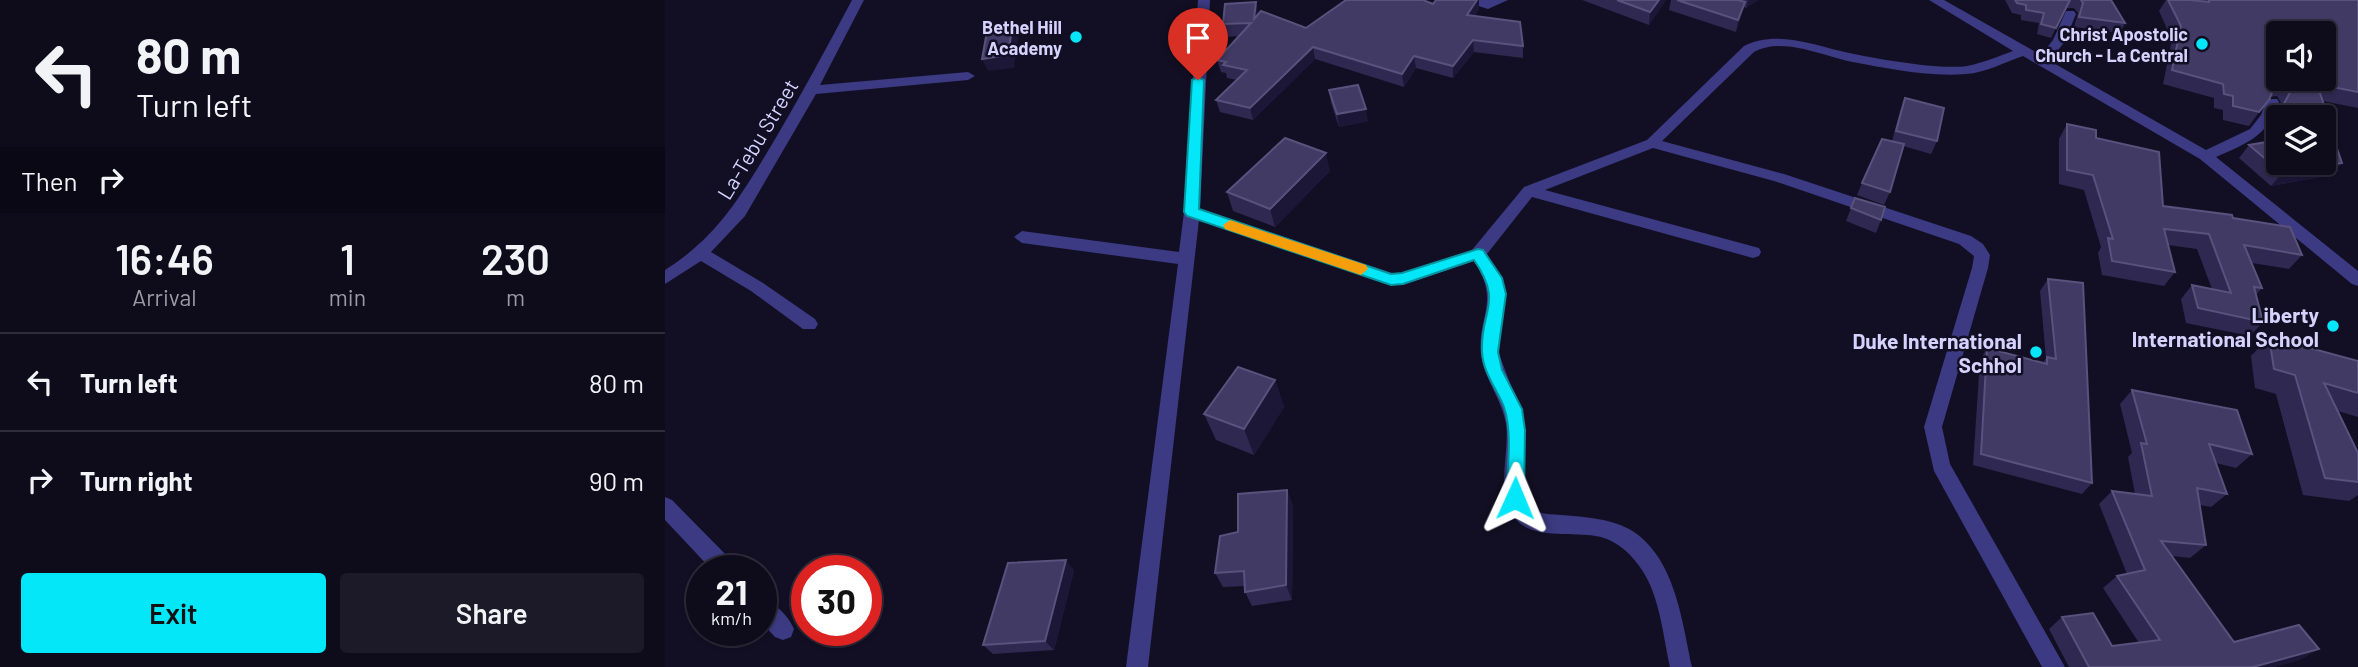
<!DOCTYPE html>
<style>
:root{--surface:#0e0b1b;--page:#1c1928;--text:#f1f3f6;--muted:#9b9ba3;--line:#2e2b3a;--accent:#04e7f8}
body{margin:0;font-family:Barlow,sans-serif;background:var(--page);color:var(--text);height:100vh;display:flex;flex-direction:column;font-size:26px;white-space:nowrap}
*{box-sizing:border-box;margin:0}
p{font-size:23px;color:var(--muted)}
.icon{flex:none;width:38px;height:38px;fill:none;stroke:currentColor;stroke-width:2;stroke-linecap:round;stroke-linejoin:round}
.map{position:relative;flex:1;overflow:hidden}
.details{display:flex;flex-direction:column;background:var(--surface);width:665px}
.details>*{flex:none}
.banner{background:#0e0b1b;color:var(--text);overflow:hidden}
.controls{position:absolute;left:1601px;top:21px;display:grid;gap:14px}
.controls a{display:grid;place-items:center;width:70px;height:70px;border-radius:7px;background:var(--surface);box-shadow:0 2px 5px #0004,0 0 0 2px var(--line);font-size:35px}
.speed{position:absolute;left:21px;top:555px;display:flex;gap:14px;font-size:35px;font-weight:700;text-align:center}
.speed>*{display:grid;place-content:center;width:91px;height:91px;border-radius:50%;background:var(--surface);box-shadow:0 2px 5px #0004,0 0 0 2px var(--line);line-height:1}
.speed small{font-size:18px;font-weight:400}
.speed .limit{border:10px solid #d22;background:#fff;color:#111}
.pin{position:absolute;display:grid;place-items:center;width:60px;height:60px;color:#fff;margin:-72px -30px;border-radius:50% 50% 50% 0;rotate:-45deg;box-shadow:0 0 7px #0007}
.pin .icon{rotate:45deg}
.me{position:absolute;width:77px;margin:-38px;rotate:1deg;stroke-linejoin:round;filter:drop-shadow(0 0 5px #0008)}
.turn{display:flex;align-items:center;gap:24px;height:147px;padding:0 21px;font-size:32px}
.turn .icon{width:91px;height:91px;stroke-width:2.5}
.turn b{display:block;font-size:49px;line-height:60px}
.then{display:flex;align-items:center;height:66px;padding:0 21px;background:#0003;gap:14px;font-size:26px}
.eta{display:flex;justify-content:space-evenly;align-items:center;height:119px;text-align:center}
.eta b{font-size:42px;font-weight:600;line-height:49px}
.button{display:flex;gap:14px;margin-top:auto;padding:14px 21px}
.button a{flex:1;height:80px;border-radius:7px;background:var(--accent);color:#111;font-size:28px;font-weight:600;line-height:80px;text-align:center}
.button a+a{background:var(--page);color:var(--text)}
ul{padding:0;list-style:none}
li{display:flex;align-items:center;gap:21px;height:98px;padding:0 21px;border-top:2px solid var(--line)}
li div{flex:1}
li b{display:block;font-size:26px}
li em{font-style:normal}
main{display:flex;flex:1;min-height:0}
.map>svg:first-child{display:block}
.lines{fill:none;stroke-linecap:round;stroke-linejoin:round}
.street{fill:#3b3a82;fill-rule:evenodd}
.wall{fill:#2f2851}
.shaded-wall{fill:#1c1637}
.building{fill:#413a64;stroke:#58527c;stroke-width:2;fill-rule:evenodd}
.route{fill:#04e7f8;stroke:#0396a1;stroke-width:2}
.slow{fill:#f59e0b}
.poi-dot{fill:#04e7f8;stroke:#120f24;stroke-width:2.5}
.labels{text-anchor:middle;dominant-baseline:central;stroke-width:5;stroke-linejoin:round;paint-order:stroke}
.far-poi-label{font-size:18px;font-weight:bold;fill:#d6d2fe;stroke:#120f24;text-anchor:end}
.street-label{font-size:21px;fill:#d6d2fe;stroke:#120f24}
.poi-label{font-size:21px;font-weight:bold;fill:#d6d2fe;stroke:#120f24;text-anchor:end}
</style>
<main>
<section class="details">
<div class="banner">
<div class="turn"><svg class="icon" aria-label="left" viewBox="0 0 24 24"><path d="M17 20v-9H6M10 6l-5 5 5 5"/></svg><div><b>80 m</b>Turn left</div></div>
<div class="then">Then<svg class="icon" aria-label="right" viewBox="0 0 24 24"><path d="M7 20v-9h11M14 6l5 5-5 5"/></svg></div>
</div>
<div class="eta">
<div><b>16:46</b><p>Arrival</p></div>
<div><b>1</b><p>min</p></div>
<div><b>230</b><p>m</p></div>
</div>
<ul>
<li><svg class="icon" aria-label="left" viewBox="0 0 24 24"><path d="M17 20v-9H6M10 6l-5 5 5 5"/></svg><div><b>Turn left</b></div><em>80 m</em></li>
<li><svg class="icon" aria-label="right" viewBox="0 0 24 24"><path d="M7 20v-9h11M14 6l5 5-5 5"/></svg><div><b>Turn right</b></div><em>90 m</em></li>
</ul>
<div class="button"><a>Exit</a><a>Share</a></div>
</section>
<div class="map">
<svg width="1693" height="667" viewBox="0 0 1693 667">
<rect width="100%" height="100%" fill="#120f24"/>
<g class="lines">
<path class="street" d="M 187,0 L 199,0 L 155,85 L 303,72 L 310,76 L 303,80 L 151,94 L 80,216 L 46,252 L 98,283 L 150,319 L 153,324 L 150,329 L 138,329 L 86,291 L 36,261 L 0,284 L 0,270 C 54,236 77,194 109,141 C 136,95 162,47 187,0 Z
M 533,0 L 545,0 L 535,209 L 727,273 L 737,273 L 807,250 L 859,187 L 982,140 L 1079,46 C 1111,29 1151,46 1184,53 C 1213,59 1274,70 1302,66 C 1318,63 1334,56 1348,51 L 1264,0 L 1279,0 L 1376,55 L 1388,40 L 1401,11 L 1409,11 L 1411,14 L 1400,41 L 1385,61 L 1541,150 L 1585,129 L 1596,115 L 1602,99 L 1612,99 L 1614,102 C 1603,136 1581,144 1551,157 L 1693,271 L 1693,286 L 1687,284 L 1535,159 L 1358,56 C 1340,62 1320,73 1301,74 C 1265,77 1224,69 1188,62 C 1158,56 1117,36 1089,52 L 997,141 L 1119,174 L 1306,236 L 1318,244 L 1325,255 L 1323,268 L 1277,427 L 1285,464 L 1400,667 L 1377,667 L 1269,471 L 1259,427 L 1307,268 L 1309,256 L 1294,244 L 1109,181 L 988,148 L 880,190 L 1094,248 L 1096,252 L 1094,256 L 1088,258 L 867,197 L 822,254 L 839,289 L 834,354 L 859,420 L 859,486 L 863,504 C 871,515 884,514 897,515 C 920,517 943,518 964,529 C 1010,555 1017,621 1027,667 L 1005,667 C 998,636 995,597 977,570 C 967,555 954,542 936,537 C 910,530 862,542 847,514 C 831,486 845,454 841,424 C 837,399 819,379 816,354 C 812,316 836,302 809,261 L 738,285 L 726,285 L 534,220 L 483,667 L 461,667 L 513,264 L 357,243 L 349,237 L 357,231 L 514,252 L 519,212 Z
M 795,0 L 843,0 L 823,9 Z
M 0,497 L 7,500 L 69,563 L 71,570 L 47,570 L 0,520 Z
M 96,597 C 109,602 124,616 129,629 L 126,637 L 118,640 L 110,637 L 96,622 Z"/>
</g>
<path class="wall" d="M 679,0 L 758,0 L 768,4 L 771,0 L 814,0 L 814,9 L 810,16 L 858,46 L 858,58 L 809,52 L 788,78 L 751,68 L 739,87 L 650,59 L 588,120 L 555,112 L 551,100 L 572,80 L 562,78 L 561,73 L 556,72 L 552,60 L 574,36 L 561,37 L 558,24 L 594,14 L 641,28 L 679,2 Z
M 917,0 L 1001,0 L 984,25 Z
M 1006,0 L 1093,0 L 1081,8 L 1079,7 L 1071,32 L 1004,10 Z
M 1340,0 L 1446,0 L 1460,23 L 1455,33 L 1409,27 L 1413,13 L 1409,8 L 1401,8 L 1386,38 L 1372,34 L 1374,23 L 1356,20 L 1356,15 L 1347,13 Z
M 1501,0 L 1534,1 L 1534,0 L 1693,0 L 1693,108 L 1658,101 L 1667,129 L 1665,132 L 1677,163 L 1666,175 L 1606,186 L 1574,158 L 1584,145 L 1659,163 L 1659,117 L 1614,117 L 1614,133 L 1601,130 L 1616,103 L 1612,96 L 1605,97 L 1584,126 L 1558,120 L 1558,110 L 1549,108 L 1549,98 L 1498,84 L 1507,40 L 1494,11 Z
M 664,90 L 703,121 L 674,127 L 666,103 Z
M 1240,98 L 1272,141 L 1266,154 L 1238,146 L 1225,192 L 1219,205 L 1192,195 L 1197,183 L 1227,141 L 1235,111 Z
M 1402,124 L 1431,138 L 1498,206 L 1568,218 L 1637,255 L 1624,269 L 1587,263 L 1597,288 L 1591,295 L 1598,322 L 1585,336 L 1521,323 L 1516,299 L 1527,285 L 1547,289 L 1532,249 L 1503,245 L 1510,272 L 1499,286 L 1437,275 L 1433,253 L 1436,247 L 1419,190 L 1394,184 L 1394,139 Z
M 665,171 L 610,227 L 568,211 L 562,192 Z
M 1190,198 L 1216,220 L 1211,233 L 1181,221 Z
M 1383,279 L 1427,483 L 1417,494 L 1308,465 L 1315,360 L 1322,348 L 1378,363 L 1381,358 L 1375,291 Z
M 1604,337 L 1693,361 L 1693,417 L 1673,411 L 1693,453 L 1693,495 L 1684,501 L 1638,495 L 1611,394 L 1590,388 L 1586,356 Z
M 610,380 L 619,407 L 589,455 L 551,440 L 539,414 Z
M 1467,390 L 1587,454 L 1571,468 L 1551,463 L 1562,494 L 1546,507 L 1535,505 L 1541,545 L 1525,558 L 1507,556 L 1569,642 L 1654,649 L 1634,660 L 1609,667 L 1404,667 L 1384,629 L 1397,617 L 1447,646 L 1474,643 L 1438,588 L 1452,576 L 1462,574 L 1434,504 L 1447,491 L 1470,494 L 1463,457 L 1467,453 L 1455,404 Z
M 622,490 L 628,506 L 627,600 L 587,606 L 580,592 L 580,586 L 558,587 L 550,573 L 573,532 Z
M 409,570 L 389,650 L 328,654 L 318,645 Z"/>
<path class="shaded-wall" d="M 812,0 L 814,0 L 814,9 L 803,27 L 802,15 Z
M 994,0 L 1001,0 L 984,25 L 985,12 Z
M 1083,0 L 1093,0 L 1081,8 Z
M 591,2 L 594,14 L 589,19 Z
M 1080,2 L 1077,14 L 1071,32 L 1073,20 Z
M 348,22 L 354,35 L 349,68 L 323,71 L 317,59 Z
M 808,40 L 809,52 L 788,78 L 788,66 Z
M 648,47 L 650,59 L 588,120 L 585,108 Z
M 749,56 L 751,68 L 739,87 L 737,74 Z
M 701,109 L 703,121 L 674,127 L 672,114 Z
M 661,153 L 665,171 L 610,227 L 605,209 Z
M 1677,163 L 1666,175 L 1606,186 L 1617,173 Z
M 610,380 L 619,407 L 589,455 L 579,429 Z
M 622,490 L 628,506 L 627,600 L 621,585 Z
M 401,560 L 409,570 L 389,650 L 380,641 Z
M 1654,649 L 1634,660 L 1609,667 L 1588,667 Z"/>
<path class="building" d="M 681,0 L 758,0 L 768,4 L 771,0 L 812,0 L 802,15 L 855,22 L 858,46 L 808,40 L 788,66 L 749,56 L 737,74 L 648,47 L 585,108 L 551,100 L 582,70 L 558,65 L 561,62 L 552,60 L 586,23 L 558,24 L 560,4 L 591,2 L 589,19 L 596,11 L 641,28 Z
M 952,0 L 994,0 L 985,12 Z
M 1012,0 L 1073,0 L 1080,2 L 1073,20 Z
M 1350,0 L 1405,0 L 1391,28 L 1376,24 L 1379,13 L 1361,10 L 1361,5 L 1352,3 Z
M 1416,0 L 1446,0 L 1460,23 L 1414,17 L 1418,3 Z
M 1503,0 L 1524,0 L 1544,2 L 1544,0 L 1693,0 L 1693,92 L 1652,84 L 1667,129 L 1659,127 L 1659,117 L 1612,116 L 1627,89 L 1622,82 L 1611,83 L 1604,100 L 1594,112 L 1568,106 L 1568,96 L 1559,94 L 1558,84 L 1507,70 L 1516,26 ZM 1614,33 L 1659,33 L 1659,79 L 1614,79 Z
M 348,22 L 343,55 L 317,59 L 323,26 Z
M 693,85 L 701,109 L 672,114 L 664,90 Z
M 1240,98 L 1279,108 L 1272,141 L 1231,131 Z
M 1402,124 L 1431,130 L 1431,138 L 1494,152 L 1498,206 L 1567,215 L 1568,218 L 1625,227 L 1637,255 L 1579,245 L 1597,288 L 1589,287 L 1598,322 L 1533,308 L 1527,285 L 1566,293 L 1544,234 L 1499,229 L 1510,272 L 1447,261 L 1443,238 L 1448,239 L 1428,175 L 1402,170 Z
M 1666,131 L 1677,163 L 1617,173 L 1584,145 L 1614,140 L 1614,163 L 1659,163 L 1659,133 Z
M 620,138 L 661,153 L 605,209 L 562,192 Z
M 1217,139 L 1239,144 L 1225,192 L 1197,183 Z
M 1190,198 L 1220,207 L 1216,220 L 1186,208 Z
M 1383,279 L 1418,283 L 1427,483 L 1316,454 L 1322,348 L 1382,364 L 1382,357 L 1391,359 Z
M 1604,337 L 1693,361 L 1693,393 L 1659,383 L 1693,453 L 1693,482 L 1660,478 L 1630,375 L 1609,369 Z
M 573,367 L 610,380 L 579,429 L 539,414 Z
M 1467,390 L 1572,410 L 1587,454 L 1544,444 L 1562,494 L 1532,488 L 1541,545 L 1496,541 L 1569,642 L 1634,625 L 1654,649 L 1588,667 L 1424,667 L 1397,617 L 1428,613 L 1447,646 L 1495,640 L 1452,576 L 1480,570 L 1447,491 L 1487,496 L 1476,443 L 1482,444 Z
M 622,490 L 621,585 L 580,592 L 579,571 L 550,573 L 555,536 L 573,532 L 573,494 Z
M 401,560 L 380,641 L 318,645 L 343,563 Z"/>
<path class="route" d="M 533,77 L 539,80 L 534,209 L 726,274 L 737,273 L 813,249 L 818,250 L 837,278 L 841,294 L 833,352 L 837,370 L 857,409 L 860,430 L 859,498 L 857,504 L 850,506 L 844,504 L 841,498 C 842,471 848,434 839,407 C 832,389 818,373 817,352 C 815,310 839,303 809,260 L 738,284 L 726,285 L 522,216 L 519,212 L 527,80 Z"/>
<path class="slow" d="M 565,220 L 701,265 L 703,269 L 696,275 L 560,229 L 558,225 Z"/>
<g class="poi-dot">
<circle cx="411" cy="37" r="7"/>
<circle cx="1537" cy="44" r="7"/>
<circle cx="1668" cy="326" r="7"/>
<circle cx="1371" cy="352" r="7"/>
</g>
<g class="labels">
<g class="far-poi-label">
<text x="397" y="27">Bethel Hill<tspan x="397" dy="21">Academy</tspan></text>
<text x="1523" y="34">Christ Apostolic<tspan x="1523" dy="21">Church - La Central</tspan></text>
</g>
<g class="street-label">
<text transform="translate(92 139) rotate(-59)">La-Tebu Street</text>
</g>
<g class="poi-label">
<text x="1654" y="314">Liberty<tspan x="1654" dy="24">International School</tspan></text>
<text x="1357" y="340">Duke International<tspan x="1357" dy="24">Schhol</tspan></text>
</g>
</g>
</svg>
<div class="controls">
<a><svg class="icon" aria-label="sound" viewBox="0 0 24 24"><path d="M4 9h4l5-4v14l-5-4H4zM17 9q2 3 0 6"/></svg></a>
<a><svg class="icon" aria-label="layers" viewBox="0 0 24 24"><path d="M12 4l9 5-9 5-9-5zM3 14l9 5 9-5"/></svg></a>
</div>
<div class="speed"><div>21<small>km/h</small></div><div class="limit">30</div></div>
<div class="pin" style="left:533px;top:80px;background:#d93025"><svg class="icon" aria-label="arrive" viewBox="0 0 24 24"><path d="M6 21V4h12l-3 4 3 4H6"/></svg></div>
<svg class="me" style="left:850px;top:498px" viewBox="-20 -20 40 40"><path d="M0-17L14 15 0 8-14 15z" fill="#04e7f8" stroke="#fff" stroke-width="4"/></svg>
</div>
</main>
